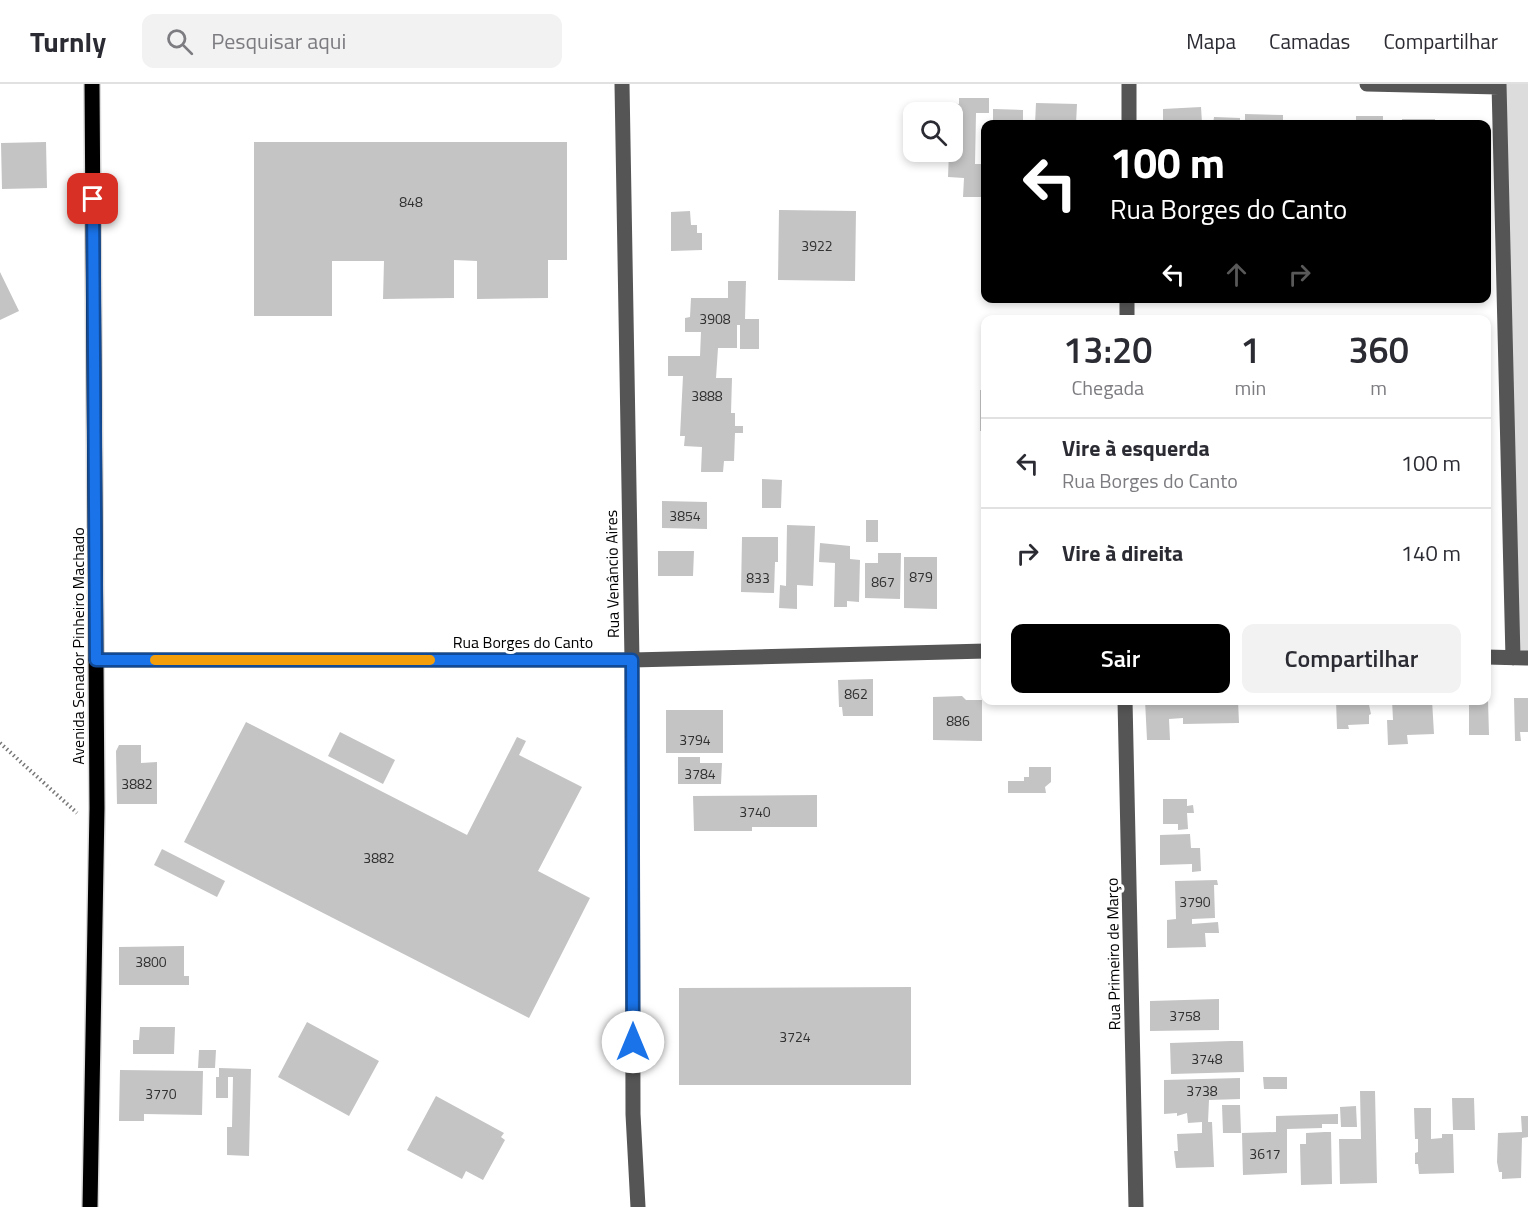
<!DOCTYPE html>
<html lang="pt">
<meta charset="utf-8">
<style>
:root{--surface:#fff;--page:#f2f2f3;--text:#2b2b33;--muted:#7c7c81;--line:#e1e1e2;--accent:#000}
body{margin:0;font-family:"Titillium Web",sans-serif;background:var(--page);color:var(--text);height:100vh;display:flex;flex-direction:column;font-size:22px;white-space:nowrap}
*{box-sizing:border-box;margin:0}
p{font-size:20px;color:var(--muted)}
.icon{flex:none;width:33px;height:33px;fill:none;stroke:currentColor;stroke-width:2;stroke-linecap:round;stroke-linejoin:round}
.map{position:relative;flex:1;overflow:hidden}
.drawer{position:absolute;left:981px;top:231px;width:510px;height:390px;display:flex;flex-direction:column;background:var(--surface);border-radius:12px;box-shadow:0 3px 9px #0003}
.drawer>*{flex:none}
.guide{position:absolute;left:981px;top:36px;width:510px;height:183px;border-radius:12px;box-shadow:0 3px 9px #0003;background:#000;color:#fff;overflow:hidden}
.controls{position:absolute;left:903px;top:18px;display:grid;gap:12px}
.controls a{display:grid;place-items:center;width:60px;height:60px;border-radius:12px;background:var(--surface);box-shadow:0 3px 9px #0003;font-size:30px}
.pin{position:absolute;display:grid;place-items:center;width:51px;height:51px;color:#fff;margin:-26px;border-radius:12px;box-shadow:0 3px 9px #0006}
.me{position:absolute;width:66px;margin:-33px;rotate:0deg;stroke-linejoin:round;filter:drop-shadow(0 0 4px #0008)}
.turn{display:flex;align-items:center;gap:21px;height:126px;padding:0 30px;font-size:27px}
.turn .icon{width:78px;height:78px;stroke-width:2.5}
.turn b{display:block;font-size:42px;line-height:51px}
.lanes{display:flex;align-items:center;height:57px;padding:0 30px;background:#0003;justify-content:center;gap:30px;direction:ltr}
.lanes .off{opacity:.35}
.eta{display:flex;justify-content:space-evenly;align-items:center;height:102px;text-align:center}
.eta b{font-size:36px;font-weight:600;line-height:42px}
.action{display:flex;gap:12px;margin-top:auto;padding:12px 30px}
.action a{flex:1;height:69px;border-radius:12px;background:var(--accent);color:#fff;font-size:24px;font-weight:600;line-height:69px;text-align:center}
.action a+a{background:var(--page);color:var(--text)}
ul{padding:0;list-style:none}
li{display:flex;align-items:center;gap:18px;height:90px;padding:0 30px;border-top:2px solid var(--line)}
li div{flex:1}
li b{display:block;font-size:22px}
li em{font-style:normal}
header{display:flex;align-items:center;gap:36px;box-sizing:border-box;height:84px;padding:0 30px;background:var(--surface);border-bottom:2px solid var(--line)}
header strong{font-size:28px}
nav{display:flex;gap:33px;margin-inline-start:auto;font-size:21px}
.search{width:420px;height:54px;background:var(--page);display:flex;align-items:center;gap:15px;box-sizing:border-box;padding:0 21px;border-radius:12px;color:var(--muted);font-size:22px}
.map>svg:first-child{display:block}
.green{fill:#dcdcdc}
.building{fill:#c4c4c4}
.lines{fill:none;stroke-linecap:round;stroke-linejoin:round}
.major-casing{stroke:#dbdbdb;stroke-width:18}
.path{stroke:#777;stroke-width:4;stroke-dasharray:1.5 3;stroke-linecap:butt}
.minor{stroke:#555;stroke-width:15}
.major{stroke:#000;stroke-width:15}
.route-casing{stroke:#114b97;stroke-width:15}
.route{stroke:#1a73e8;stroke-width:10}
.slow{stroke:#f59e0b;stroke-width:10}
.labels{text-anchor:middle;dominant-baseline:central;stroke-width:6;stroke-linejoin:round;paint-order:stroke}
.number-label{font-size:14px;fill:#313131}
.street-label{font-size:16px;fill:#000;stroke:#fff}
</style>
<header>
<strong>Turnly</strong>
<div class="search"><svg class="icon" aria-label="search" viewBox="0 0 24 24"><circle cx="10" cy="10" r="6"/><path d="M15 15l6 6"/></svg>Pesquisar aqui</div>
<nav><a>Mapa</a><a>Camadas</a><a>Compartilhar</a></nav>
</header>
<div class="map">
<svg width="1528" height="1123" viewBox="0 0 1528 1123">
<rect width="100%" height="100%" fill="#fff"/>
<path class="green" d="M 1503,0 L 1528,0 L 1528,568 L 1518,568 Z"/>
<path class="building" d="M 959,14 L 989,14 L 989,29 L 976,29 L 975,80 L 986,80 L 986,113 L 963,113 L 964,94 L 948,93 L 949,68 L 952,68 L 952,28 L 943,28 L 943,19 L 959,20 Z
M 1036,19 L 1077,20 L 1076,40 L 1035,40 Z
M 1201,23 L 1202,39 L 1163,40 L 1163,25 Z
M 993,25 L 1023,26 L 1023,40 L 993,40 Z
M 1245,30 L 1283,31 L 1283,40 L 1245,40 Z
M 1356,32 L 1383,32 L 1383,40 L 1356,40 Z
M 1214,33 L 1240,34 L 1240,40 L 1213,40 Z
M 1402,35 L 1435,35 L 1435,40 L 1402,40 Z
M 46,58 L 47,104 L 2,105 L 1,59 Z
M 254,58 L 567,58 L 567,176 L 548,176 L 548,214 L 477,215 L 477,177 L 454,176 L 454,214 L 383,215 L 384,177 L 332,177 L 332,232 L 254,232 Z
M 779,126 L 856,127 L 855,197 L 778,196 Z
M 690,127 L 691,141 L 697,141 L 697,149 L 702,149 L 702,166 L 671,167 L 671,128 Z
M 0,188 L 19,227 L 0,236 Z
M 728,197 L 746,197 L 745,235 L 759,235 L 759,265 L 740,265 L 740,241 L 737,241 L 737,264 L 718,264 L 716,294 L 732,294 L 731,329 L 735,329 L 735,342 L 743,342 L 743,349 L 735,349 L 734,377 L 724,377 L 723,388 L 701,388 L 702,363 L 684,362 L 685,352 L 680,352 L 683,292 L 668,292 L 668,272 L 700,272 L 701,248 L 685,248 L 685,234 L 690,233 L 691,214 L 728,214 Z
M 980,306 L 986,306 L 986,347 L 980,347 Z
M 762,395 L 782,396 L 781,424 L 762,424 Z
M 662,417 L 707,418 L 707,445 L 662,444 Z
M 866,436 L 878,436 L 878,458 L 866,458 Z
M 787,441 L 815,442 L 813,502 L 797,501 L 797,525 L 779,524 L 780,501 L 786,502 Z
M 742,453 L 778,453 L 778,478 L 775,478 L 774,509 L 741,508 Z
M 820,459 L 850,462 L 850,475 L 860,476 L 859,518 L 847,517 L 847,523 L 834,523 L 835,479 L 819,478 Z
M 658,467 L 694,467 L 693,492 L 658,492 Z
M 878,469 L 901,469 L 900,515 L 865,514 L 865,479 L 878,479 Z
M 904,473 L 937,473 L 937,525 L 904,524 Z
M 873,595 L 873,632 L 843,632 L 842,623 L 839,623 L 838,596 Z
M 962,612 L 966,616 L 982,616 L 982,657 L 933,656 L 933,613 Z
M 1514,614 L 1528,614 L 1528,648 L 1520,648 L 1521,657 L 1515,657 Z
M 1145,616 L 1183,616 L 1183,618 L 1238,616 L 1239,639 L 1183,640 L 1183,634 L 1169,635 L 1170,656 L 1147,656 Z
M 1336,616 L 1368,616 L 1371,630 L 1369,631 L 1369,640 L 1348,641 L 1349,645 L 1337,645 Z
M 1392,616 L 1432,616 L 1434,650 L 1407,651 L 1408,660 L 1388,661 L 1387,636 L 1393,636 Z
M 1469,616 L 1488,616 L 1489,651 L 1469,651 Z
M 666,626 L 723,626 L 723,669 L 666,669 Z
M 246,638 L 467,751 L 517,653 L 526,657 L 519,671 L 582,703 L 538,787 L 590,814 L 529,934 L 184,758 Z
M 340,648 L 395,676 L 383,700 L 328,672 Z
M 119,661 L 141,661 L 141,679 L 157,678 L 157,720 L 117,720 L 116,667 Z
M 678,673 L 700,673 L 700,679 L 722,679 L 721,700 L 678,700 Z
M 1029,683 L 1051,683 L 1051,698 L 1045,703 L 1046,709 L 1008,709 L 1008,697 L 1024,697 L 1024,693 L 1029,693 Z
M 817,711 L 817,743 L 752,743 L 752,747 L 694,747 L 693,712 Z
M 1163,715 L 1187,715 L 1187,722 L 1193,721 L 1194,729 L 1187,729 L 1188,745 L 1178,746 L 1178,740 L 1163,740 Z
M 1190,750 L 1191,764 L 1200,764 L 1201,787 L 1192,788 L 1192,780 L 1160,781 L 1160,751 Z
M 162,765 L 225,797 L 217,813 L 154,781 Z
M 1217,796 L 1218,801 L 1214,801 L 1215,834 L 1192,835 L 1192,840 L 1218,838 L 1219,849 L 1205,849 L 1206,863 L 1167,864 L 1167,836 L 1176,835 L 1175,797 Z
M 184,862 L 184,892 L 189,892 L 189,901 L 119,901 L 119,863 Z
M 911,903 L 911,1001 L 679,1001 L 679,904 Z
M 1219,915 L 1219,946 L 1150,947 L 1150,917 Z
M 307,938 L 379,977 L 349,1032 L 278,993 Z
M 140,943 L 175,943 L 174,970 L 133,970 L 133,956 L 139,956 Z
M 1231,957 L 1243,957 L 1244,988 L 1171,990 L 1170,959 Z
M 199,966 L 216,966 L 215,984 L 198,984 Z
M 219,984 L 251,985 L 249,1072 L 227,1071 L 227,1043 L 232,1043 L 233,993 L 228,993 L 228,1014 L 216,1014 L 216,993 L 219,993 Z
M 120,986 L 203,987 L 202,1031 L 144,1030 L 144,1037 L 119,1037 Z
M 1263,993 L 1287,993 L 1287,1005 L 1264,1005 Z
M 1240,994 L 1240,1015 L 1209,1016 L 1208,1038 L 1212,1038 L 1214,1083 L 1176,1084 L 1174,1067 L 1178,1067 L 1177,1050 L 1202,1049 L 1202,1038 L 1188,1039 L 1187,1029 L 1177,1032 L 1177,1029 L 1164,1030 L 1164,996 Z
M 1360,1007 L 1375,1007 L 1377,1099 L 1340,1100 L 1339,1055 L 1361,1055 Z
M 436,1012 L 504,1049 L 501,1053 L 505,1056 L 483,1096 L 466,1087 L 462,1095 L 407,1066 Z
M 1452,1014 L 1474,1014 L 1475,1046 L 1453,1046 Z
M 1222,1021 L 1240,1021 L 1241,1049 L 1223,1049 Z
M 1356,1022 L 1357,1043 L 1341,1043 L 1340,1023 Z
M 1414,1024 L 1431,1024 L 1431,1055 L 1442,1054 L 1442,1050 L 1453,1050 L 1454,1089 L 1419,1090 L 1418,1080 L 1415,1080 L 1415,1069 L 1418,1068 L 1418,1055 L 1415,1055 Z
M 1338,1030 L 1338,1040 L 1322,1040 L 1322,1044 L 1287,1045 L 1287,1089 L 1243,1091 L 1242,1049 L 1276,1048 L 1276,1032 Z
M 1521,1032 L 1528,1032 L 1528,1053 L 1522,1054 L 1521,1094 L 1502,1095 L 1502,1088 L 1499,1088 L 1497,1078 L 1498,1049 L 1522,1048 Z
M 1325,1048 L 1331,1048 L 1332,1100 L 1301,1101 L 1300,1060 L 1306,1060 L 1306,1049 Z"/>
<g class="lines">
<g class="major-casing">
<path id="major" d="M 90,1123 L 97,724 L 92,0"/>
</g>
<path class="path" d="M 0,659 L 77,729"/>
<path class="minor" d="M 622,0 L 632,576 L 633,1030 L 638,1123
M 1367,0 L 1499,3
M 1499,0 L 1513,574
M 1129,40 L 1129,0
M 1127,236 L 1127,214
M 1486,573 L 1528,574
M 96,576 L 632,576 L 986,567
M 1125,616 L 1136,1123"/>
<use href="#major" class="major"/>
</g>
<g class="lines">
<g class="route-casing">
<path id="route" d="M 93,115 L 96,576 L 632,576 L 633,958"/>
</g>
<use href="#route" class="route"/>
<path class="slow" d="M 155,576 L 430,576"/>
</g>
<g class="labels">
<g class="number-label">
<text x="411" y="117">848</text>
<text x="817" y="161">3922</text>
<text x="715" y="234">3908</text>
<text x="707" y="311">3888</text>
<text x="685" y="431">3854</text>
<text x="921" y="492">879</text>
<text x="758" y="493">833</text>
<text x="883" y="497">867</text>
<text x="856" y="609">862</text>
<text x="958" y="636">886</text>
<text x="695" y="655">3794</text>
<text x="700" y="689">3784</text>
<text x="137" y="699">3882</text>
<text x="755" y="727">3740</text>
<text x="379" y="773">3882</text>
<text x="1195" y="817">3790</text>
<text x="151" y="877">3800</text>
<text x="1185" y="931">3758</text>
<text x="795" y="952">3724</text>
<text x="1207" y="974">3748</text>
<text x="1202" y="1006">3738</text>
<text x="161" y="1009">3770</text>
<text x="1265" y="1069">3617</text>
</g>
<g class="street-label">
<text transform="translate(612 490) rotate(-91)">Rua Venâncio Aires</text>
<text x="523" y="558">Rua Borges do Canto</text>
<text transform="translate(78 562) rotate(-90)">Avenida Senador Pinheiro Machado</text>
<text transform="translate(1113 870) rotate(-91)">Rua Primeiro de Março</text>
</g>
</g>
</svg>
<div class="controls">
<a><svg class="icon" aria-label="search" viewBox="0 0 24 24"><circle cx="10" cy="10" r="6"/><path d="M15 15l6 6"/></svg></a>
</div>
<div class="pin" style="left:93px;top:115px;background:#d93025"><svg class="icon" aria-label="arrive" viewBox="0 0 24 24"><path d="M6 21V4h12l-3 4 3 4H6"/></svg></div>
<svg class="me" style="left:633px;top:958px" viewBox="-20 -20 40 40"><circle r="19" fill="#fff"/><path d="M0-13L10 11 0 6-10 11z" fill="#1a73e8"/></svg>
<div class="guide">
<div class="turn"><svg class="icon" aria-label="left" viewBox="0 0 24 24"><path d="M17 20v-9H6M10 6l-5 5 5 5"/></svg><div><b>100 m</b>Rua Borges do Canto</div></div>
<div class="lanes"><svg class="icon" aria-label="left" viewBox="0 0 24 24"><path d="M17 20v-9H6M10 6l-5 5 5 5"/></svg><svg class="icon off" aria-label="ahead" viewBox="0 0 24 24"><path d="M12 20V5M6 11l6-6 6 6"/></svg><svg class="icon off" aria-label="right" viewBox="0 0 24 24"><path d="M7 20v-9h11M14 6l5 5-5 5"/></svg></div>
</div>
<section class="drawer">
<div class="eta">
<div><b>13:20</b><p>Chegada</p></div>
<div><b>1</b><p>min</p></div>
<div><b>360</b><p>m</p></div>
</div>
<ul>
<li><svg class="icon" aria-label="left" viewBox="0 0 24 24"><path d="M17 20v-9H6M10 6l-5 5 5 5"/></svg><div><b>Vire à esquerda</b><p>Rua Borges do Canto</p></div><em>100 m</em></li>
<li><svg class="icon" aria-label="right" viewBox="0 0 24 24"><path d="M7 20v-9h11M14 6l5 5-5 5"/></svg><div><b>Vire à direita</b></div><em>140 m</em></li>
</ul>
<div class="action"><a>Sair</a><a>Compartilhar</a></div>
</section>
</div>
